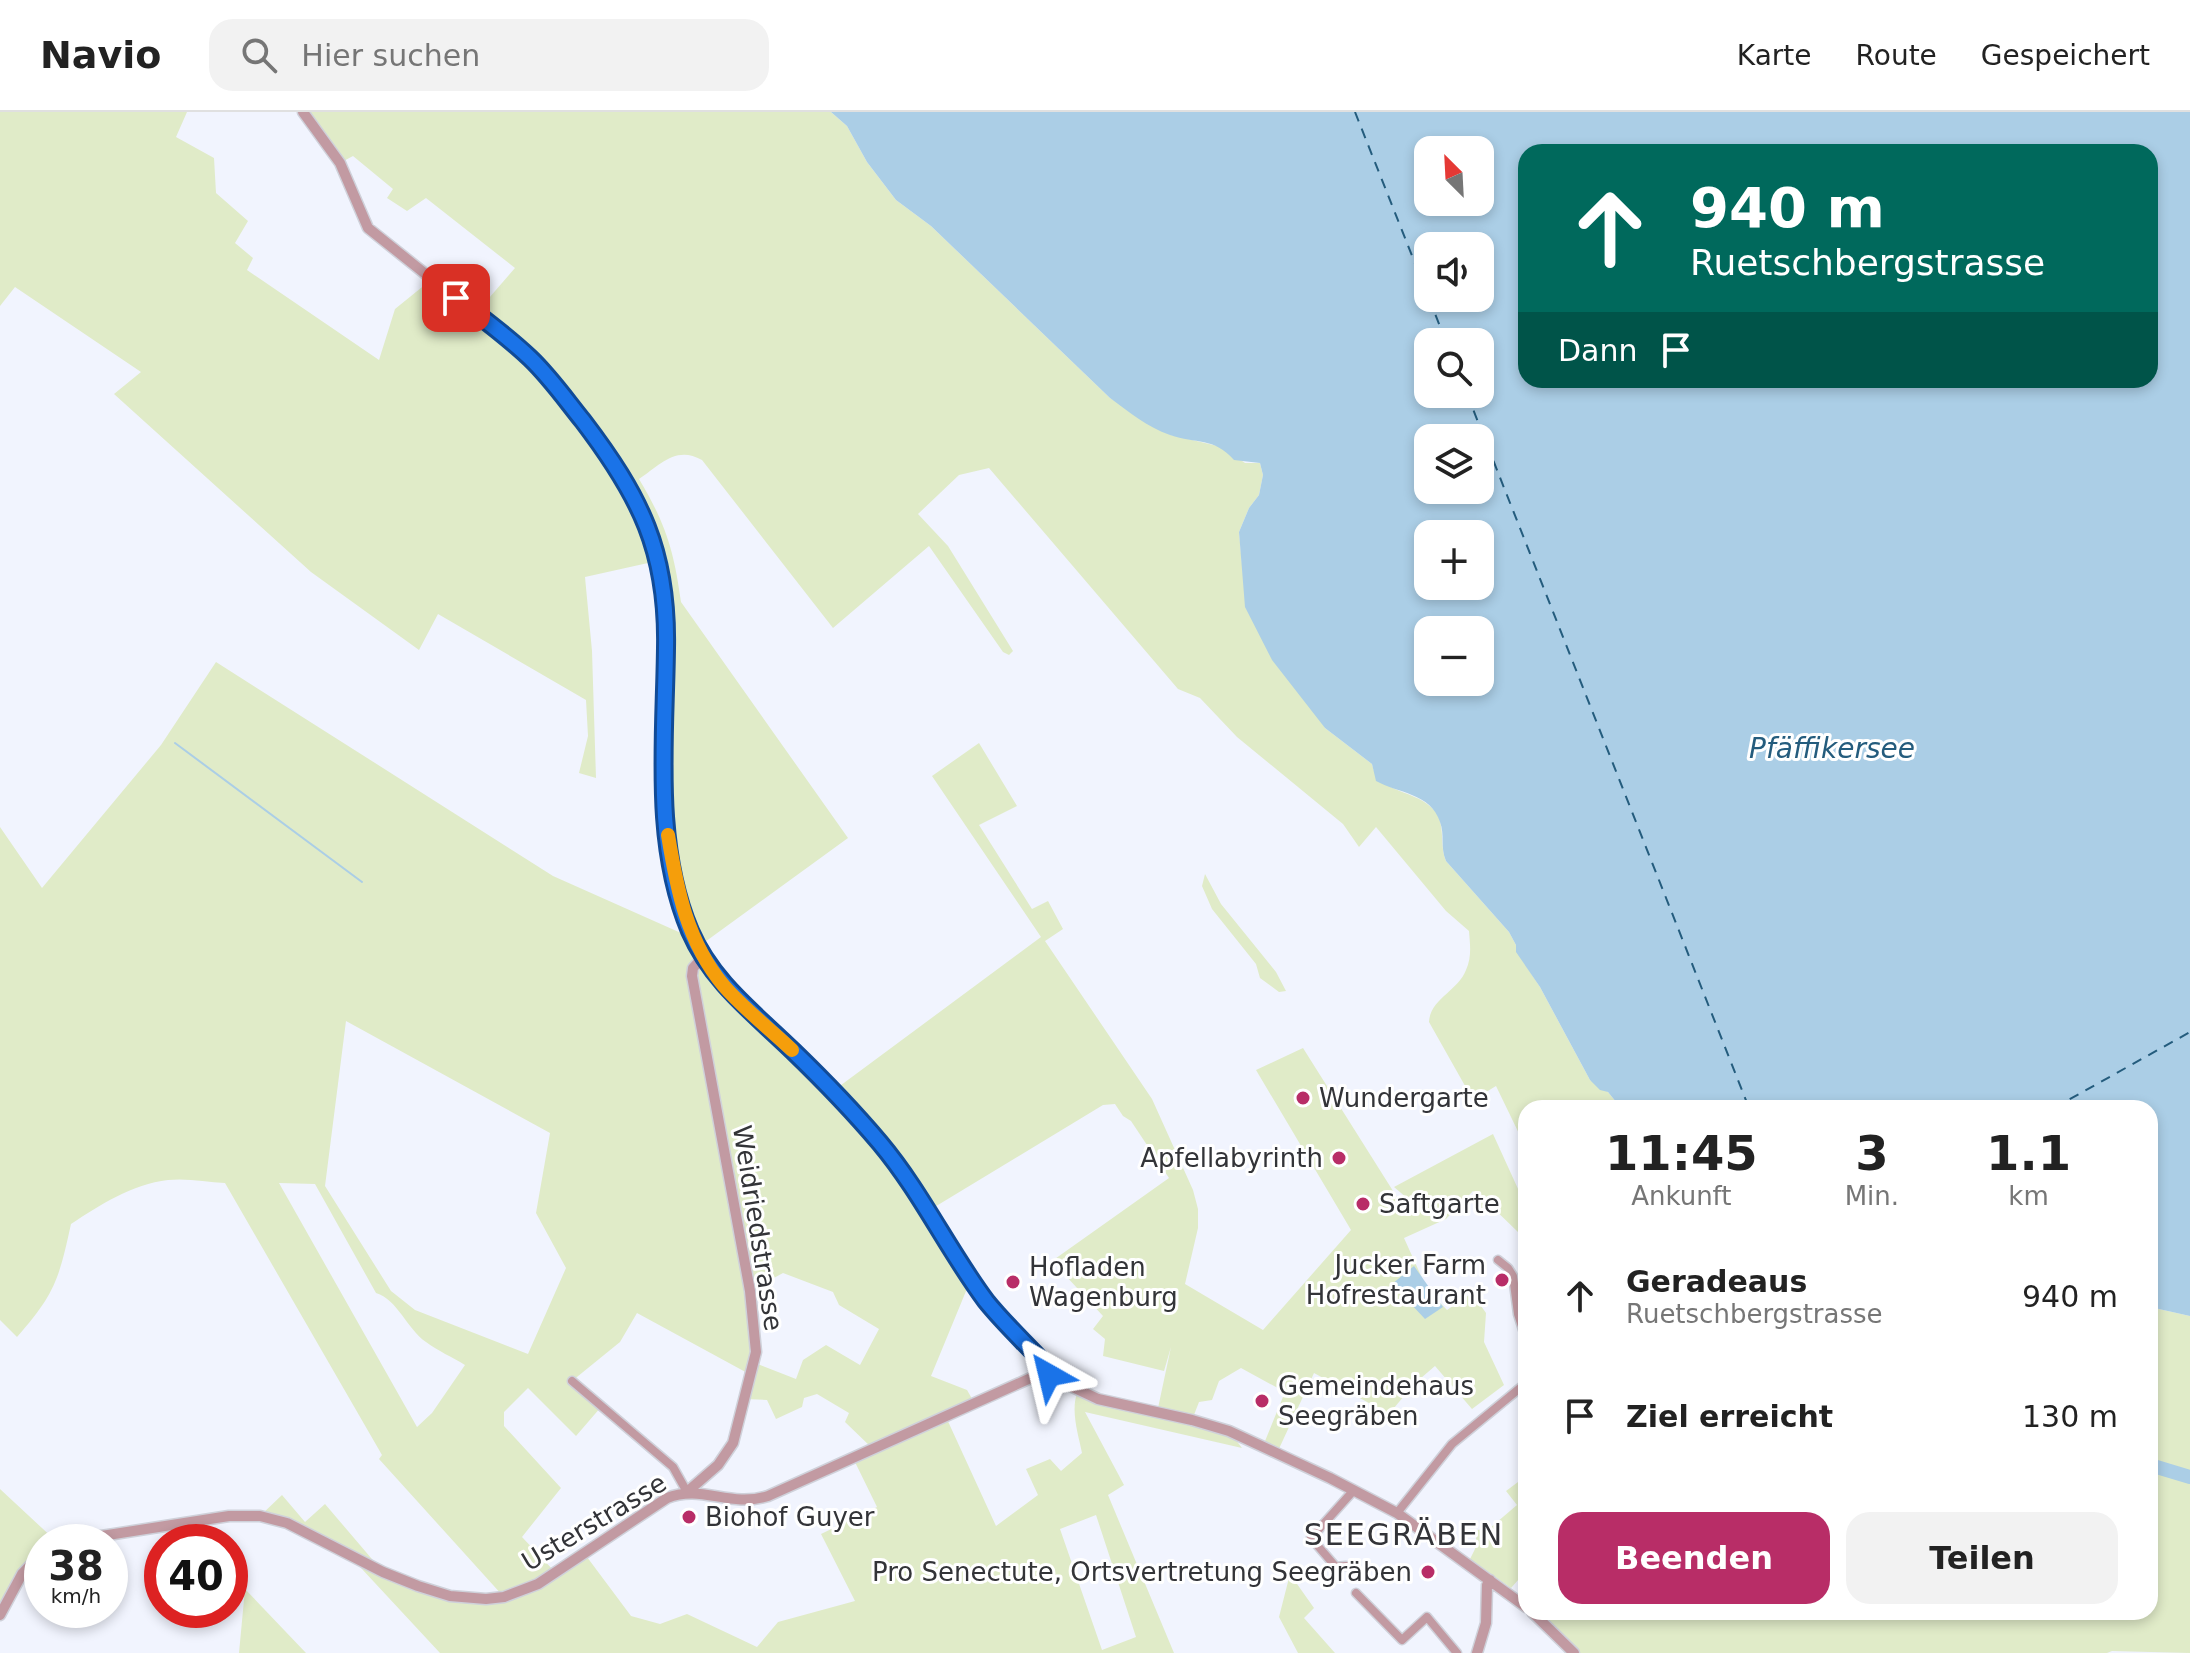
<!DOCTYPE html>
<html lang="de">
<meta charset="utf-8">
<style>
:root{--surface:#fff;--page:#f2f2f2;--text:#222;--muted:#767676;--line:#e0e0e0;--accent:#b82d67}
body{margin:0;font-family:"DejaVu Sans",sans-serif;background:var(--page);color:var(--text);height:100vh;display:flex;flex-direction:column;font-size:30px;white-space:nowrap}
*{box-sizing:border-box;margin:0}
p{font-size:26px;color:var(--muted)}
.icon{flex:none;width:44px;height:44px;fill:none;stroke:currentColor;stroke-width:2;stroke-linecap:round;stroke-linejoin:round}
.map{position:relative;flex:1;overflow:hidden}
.sheet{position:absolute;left:1518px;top:988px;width:640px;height:520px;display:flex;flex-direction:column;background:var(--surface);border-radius:24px;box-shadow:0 4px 12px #0003}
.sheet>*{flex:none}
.hud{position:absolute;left:1518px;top:32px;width:640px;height:244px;border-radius:24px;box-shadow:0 4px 12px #0003;background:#00695c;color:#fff;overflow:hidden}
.needle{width:52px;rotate:336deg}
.buttons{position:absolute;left:1414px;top:24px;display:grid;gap:16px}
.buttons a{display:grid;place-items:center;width:80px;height:80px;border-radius:16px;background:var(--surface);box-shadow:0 4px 12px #0003;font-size:40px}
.speed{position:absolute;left:24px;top:1412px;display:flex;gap:16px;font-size:40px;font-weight:700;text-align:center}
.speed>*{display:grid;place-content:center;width:104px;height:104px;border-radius:50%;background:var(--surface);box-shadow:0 4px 12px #0003;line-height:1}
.speed small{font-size:20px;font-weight:400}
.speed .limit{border:12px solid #d22;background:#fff;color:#111}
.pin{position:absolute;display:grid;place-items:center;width:68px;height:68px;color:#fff;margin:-34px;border-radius:16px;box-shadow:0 4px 12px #0006}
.me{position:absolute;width:88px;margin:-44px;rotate:323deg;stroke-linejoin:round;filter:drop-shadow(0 0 6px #0008)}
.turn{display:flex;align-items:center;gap:28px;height:168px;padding:0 40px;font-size:36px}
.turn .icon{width:104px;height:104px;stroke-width:2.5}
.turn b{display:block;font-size:56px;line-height:68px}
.then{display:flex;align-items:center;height:76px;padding:0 40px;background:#0003;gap:16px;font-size:30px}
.eta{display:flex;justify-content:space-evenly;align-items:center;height:136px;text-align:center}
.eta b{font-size:48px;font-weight:600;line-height:56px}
.action{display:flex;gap:16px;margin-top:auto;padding:16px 40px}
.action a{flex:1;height:92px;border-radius:24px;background:var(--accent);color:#fff;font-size:32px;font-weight:600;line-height:92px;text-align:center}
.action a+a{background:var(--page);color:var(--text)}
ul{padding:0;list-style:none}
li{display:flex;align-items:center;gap:24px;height:120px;padding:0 40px}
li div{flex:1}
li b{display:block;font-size:30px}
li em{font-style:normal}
header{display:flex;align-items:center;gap:48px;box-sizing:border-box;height:112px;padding:0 40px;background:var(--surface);border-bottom:2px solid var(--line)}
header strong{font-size:38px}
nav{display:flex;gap:44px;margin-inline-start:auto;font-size:28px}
.search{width:560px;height:72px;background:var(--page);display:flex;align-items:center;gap:20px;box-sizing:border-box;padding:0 28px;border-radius:24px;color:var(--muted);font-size:30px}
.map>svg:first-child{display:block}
.green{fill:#e0ebc8;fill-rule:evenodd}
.water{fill:#abcee6;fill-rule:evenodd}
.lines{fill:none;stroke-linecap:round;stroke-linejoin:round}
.stream{stroke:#abcee6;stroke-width:2}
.river{stroke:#abcee6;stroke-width:14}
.ferry{stroke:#245c7d;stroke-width:2;stroke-dasharray:10 8;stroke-linecap:butt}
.minor-casing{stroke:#cfd1da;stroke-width:11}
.tertiary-casing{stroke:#cfd1da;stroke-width:13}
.minor{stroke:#c29aa2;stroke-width:8}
.tertiary{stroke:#c29aa2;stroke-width:10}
.route-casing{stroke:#114b97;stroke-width:20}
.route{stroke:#1a73e8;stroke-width:14}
.slow{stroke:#f59e0b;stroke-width:14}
.poi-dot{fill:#b82d67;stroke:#fff;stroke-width:3}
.labels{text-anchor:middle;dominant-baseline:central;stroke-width:6;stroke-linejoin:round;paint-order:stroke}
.poi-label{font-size:26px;fill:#333438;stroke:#fff;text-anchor:start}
.street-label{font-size:26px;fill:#333438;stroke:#fff}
.water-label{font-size:28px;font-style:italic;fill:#245c7d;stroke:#fff}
.quarter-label{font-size:30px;letter-spacing:2px;fill:#333438;stroke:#fff}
</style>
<header>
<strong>Navio</strong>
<div class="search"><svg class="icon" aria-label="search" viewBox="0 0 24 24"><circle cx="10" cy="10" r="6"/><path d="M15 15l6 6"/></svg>Hier suchen</div>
<nav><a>Karte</a><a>Route</a><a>Gespeichert</a></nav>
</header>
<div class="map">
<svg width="2190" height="1541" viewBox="0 0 2190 1541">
<rect width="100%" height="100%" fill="#f1f4fe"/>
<path class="green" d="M 0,0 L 187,0 L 176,25 L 214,46 L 216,81 L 248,109 L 235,131 L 253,146 L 247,158 L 379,248 L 395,197 L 432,167 L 476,201 L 515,156 L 426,86 L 407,99 L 387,86 L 393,77 L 353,44 L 340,51 L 303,0 L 831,0 L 847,14 L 867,50 L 896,88 L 931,114 L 1110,286 L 1171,323 L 1222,335 L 1245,351 L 1260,351 L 1263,363 L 1259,383 L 1249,396 L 1239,420 L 1244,473 L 1325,616 L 1372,652 C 1377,682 1417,677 1435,699 C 1446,714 1439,733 1446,749 L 1509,820 L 1516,833 L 1517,840 L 1540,875 L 1590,968 L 1608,980 L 1621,996 L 1526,996 L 1526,1036 L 1496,974 L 1473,988 L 1429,910 C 1430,887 1458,879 1466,858 C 1472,845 1470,832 1469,819 L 1446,799 L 1376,715 L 1359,735 L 1343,712 L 1237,625 L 1200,586 L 1178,577 L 989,356 L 959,363 L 918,402 L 948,434 L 1013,539 L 1009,543 L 1003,540 L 929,434 L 833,516 L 702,348 C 676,333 660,353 639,367 C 666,412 674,439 681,490 L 848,726 L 698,835 L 703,845 L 833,979 L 1041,825 L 932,664 L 979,631 L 1017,694 L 979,713 L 1032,797 L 1048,789 L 1063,817 L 1045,829 L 1152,987 L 1193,1078 L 1198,1097 L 1198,1116 L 1185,1172 L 1263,1218 L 1351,1118 L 1256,958 L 1303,936 L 1405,1098 L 1414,1092 L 1394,1075 L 1493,1022 L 1524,1090 L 1526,1100 L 1518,1120 L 1488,1091 L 1480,1098 L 1470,1089 L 1477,1082 L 1473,1079 L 1446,1107 L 1404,1126 L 1427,1177 L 1447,1198 L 1472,1181 L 1486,1201 L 1484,1230 L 1504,1273 L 1472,1297 L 1435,1254 L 1414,1272 L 1389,1302 L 1314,1261 L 1277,1341 L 1263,1334 L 1285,1280 L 1241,1256 L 1219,1269 L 1212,1288 L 1199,1290 L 1192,1308 L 1229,1319 L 1242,1336 L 1085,1300 L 1124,1373 L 1108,1383 L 1174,1541 L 440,1541 L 348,1442 L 260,1404 L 282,1383 L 305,1410 L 325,1392 L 383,1460 L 435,1480 L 503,1484 L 379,1347 L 382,1343 L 225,1071 C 207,1070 187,1066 168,1068 C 132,1072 100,1093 71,1112 C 59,1167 55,1182 17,1225 L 0,1208 L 0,715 L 42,776 L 161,633 L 216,550 L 553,764 L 681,821 L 690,820 L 666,713 L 666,534 L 657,449 L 585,465 L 592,539 L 596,666 L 579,661 L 588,624 L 586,588 L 438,502 L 419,538 L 311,460 L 114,282 L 141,260 L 15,175 L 0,194 ZM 346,909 L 550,1021 L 536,1101 L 566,1156 L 528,1242 L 415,1198 L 391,1179 L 325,1074 ZM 1115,992 L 1123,1004 L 1131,1009 L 1169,1066 L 1052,1149 L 1103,1204 L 1093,1217 L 1105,1227 L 1103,1244 L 1164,1259 L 1171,1235 L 1158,1296 L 1078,1278 C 1070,1298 1078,1321 1082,1341 L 1061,1359 L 1050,1347 L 1026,1357 L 1038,1383 L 996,1414 L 946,1305 L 975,1292 L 967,1278 L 931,1264 L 971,1167 L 928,1099 L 1103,993 ZM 279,1071 L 315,1072 L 376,1181 C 398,1188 407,1217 426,1230 C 438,1239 452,1245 465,1253 L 432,1301 L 417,1315 ZM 783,1161 L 833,1180 L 839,1193 L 879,1217 L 860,1253 L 826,1233 L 803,1248 L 796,1267 L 755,1251 L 750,1179 ZM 637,1201 L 751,1263 L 745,1287 L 767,1288 L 776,1307 L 802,1295 L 804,1286 L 817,1282 L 849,1301 L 845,1310 L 873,1337 L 853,1346 L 877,1395 L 821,1422 L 855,1489 L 778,1510 L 757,1535 L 687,1502 L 660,1512 L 631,1504 L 584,1441 L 555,1460 L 522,1425 L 561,1376 L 504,1314 L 504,1300 L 528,1276 L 576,1324 L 601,1295 L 572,1269 L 620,1230 ZM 1096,1403 L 1136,1525 L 1102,1538 L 1060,1417 Z
M 1205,762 L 1221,792 L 1276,860 L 1286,879 L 1279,880 L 1260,866 L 1256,852 L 1212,797 L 1202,774 Z
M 2150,1195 L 2190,1204 L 2190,1541 L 2112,1539 L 2107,1541 L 1574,1541 L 1544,1512 L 1555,1500 L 2150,1500 Z
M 1526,1364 L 1526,1459 L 1511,1476 L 1470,1447 L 1475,1437 L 1477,1418 L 1490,1416 L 1517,1393 L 1506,1379 Z
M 0,1377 L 57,1430 L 42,1430 L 42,1441 L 0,1503 Z
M 1290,1462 L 1314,1496 L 1304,1506 L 1335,1541 L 1298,1541 L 1279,1505 Z
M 245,1477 L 306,1541 L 239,1541 Z"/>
<path class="water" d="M 831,0 L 2190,0 L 2190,1204 L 2150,1195 L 2150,996 L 1621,996 L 1608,980 L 1600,978 L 1590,968 L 1540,875 L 1516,840 L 1516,833 L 1509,820 L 1446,749 C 1440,735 1445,723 1440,710 C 1431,681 1397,681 1376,669 L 1372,652 L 1325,616 L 1272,548 L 1245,495 L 1239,420 L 1249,396 L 1259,383 L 1263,363 L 1260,351 L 1234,348 C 1214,325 1196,332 1170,323 C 1147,315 1129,300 1110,286 L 931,114 L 896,88 L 867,50 L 847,14 ZM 1428,38 L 1480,38 L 1480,90 L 1428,90 ZM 1526,40 L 2150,40 L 2150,268 L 1526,268 ZM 1428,134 L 1480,134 L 1480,186 L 1428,186 ZM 1428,230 L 1480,230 L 1480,282 L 1428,282 ZM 1428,326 L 1480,326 L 1480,378 L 1428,378 ZM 1428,422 L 1480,422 L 1480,474 L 1428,474 ZM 1428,518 L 1480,518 L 1480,570 L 1428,570 Z
M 1414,1154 L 1443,1195 L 1425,1207 L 1392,1172 Z"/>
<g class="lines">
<path class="stream" d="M 175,631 L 362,770"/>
<path class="river" d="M 2150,1353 L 2190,1365"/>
<path class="ferry" d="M 1355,0 L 1428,184
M 1429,186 L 1446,230
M 1467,282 L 1749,996
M 2054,996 L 2190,920"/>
<g class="minor-casing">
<path id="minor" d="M 1498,1148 L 1508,1156 L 1513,1164 L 1518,1202 L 1526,1227
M 572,1269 L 673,1355 L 687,1380
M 1397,1401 L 1452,1332 L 1526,1271
M 1346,1454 L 1336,1455 L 1311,1426 L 1354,1378
M 1356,1481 L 1402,1528 L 1427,1505 L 1457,1541"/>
</g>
<g class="tertiary-casing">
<path id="tertiary" d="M 303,0 L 340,51 L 368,116 L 528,244 L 573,296 L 629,373 L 648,415 L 662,477 L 666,534 L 662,643 L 666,713 L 677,775 L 690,819 L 703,845 L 725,874 L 791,937 L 879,1030 L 923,1090 L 987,1190 L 1038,1245 L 1043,1252 L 1045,1262
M 1045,1262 L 1098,1287 L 1192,1308 L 1229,1319 L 1330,1366 L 1397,1401 L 1526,1495
M 687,1380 L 718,1353 L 733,1331 L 756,1240 L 750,1179 L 692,864 L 693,856 L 703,845
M 63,1430 L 229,1404 L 260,1404 L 287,1411 L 383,1460 L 418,1474 L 450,1484 L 486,1487 L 504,1485 L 538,1472 L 667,1386 C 702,1372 729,1396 768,1384 L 1033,1265 L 1045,1262
M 1532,1500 L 1574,1541
M 0,1503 L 22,1462 L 42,1441
M 1477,1541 L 1486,1511 L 1487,1473 L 1490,1468"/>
</g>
<use href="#minor" class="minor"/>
<use href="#tertiary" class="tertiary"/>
</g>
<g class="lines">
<g class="route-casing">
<path id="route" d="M 456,186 C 481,205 507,224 530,246 C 550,265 566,288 583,309 C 640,384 668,439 666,536 C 665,628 653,732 690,819 C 712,870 754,901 793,939 C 823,968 853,999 880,1031 C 921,1080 948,1138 986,1189 C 1002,1209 1021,1227 1038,1245 L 1043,1252 L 1045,1262 L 1049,1263"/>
</g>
<use href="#route" class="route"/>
<path class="slow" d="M 668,723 C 677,778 687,830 724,874 C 744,897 770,917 792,938"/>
</g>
<g class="poi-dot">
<circle cx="1303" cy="986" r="8"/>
<circle cx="1339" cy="1046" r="8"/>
<circle cx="1363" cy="1092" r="8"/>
<circle cx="1502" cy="1168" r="8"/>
<circle cx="1013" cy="1170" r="8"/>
<circle cx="1262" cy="1289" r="8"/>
<circle cx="689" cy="1405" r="8"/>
<circle cx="1428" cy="1460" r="8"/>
</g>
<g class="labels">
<g class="poi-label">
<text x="1319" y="986">Wundergarte</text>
<text x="1323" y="1046" text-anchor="end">Apfellabyrinth</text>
<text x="1379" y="1092">Saftgarte</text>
<text x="1486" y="1153" text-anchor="end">Jucker Farm<tspan x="1486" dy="30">Hofrestaurant</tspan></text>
<text x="1029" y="1155">Hofladen<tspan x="1029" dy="30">Wagenburg</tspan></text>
<text x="1278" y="1274">Gemeindehaus<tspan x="1278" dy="30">Seegräben</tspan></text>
<text x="705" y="1405">Biohof Guyer</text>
<text x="1412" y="1460" text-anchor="end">Pro Senectute, Ortsvertretung Seegräben</text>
</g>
<g class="street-label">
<text transform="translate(758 1116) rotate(81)">Weidriedstrasse</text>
<text transform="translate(594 1410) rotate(-31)">Usterstrasse</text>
</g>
<g class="water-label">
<text x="1832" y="636">Pfäffikersee</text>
</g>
<g class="quarter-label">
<text x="1404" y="1422">SEEGRÄBEN</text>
</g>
</g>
</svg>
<div class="buttons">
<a><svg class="needle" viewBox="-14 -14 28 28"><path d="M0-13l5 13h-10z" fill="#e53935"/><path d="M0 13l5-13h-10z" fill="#767676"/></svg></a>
<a><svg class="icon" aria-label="sound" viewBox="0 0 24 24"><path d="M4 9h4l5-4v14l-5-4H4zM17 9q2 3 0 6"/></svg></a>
<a><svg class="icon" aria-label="search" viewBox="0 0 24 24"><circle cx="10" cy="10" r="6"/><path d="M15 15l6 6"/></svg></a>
<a><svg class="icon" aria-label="layers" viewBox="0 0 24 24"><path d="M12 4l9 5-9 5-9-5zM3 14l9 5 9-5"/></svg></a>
<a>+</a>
<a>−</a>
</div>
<div class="speed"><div>38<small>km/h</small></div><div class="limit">40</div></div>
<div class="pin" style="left:456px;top:186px;background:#d93025"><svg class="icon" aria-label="arrive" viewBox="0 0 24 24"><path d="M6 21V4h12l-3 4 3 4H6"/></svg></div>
<svg class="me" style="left:1049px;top:1263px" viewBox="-20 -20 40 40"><path d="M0-17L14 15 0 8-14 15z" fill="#1a73e8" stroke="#fff" stroke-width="4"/></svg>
<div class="hud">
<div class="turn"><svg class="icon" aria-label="ahead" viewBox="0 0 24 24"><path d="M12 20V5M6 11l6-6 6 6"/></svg><div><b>940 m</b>Ruetschbergstrasse</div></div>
<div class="then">Dann<svg class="icon" aria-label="arrive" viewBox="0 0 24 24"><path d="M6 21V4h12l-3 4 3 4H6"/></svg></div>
</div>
<section class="sheet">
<div class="eta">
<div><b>11:45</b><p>Ankunft</p></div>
<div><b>3</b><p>Min.</p></div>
<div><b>1.1</b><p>km</p></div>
</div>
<ul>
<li><svg class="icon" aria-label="ahead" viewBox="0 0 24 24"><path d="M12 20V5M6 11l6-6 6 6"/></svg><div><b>Geradeaus</b><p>Ruetschbergstrasse</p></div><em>940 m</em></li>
<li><svg class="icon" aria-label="arrive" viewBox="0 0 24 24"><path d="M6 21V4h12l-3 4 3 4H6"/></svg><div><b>Ziel erreicht</b></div><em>130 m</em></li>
</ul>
<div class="action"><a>Beenden</a><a>Teilen</a></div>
</section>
</div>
